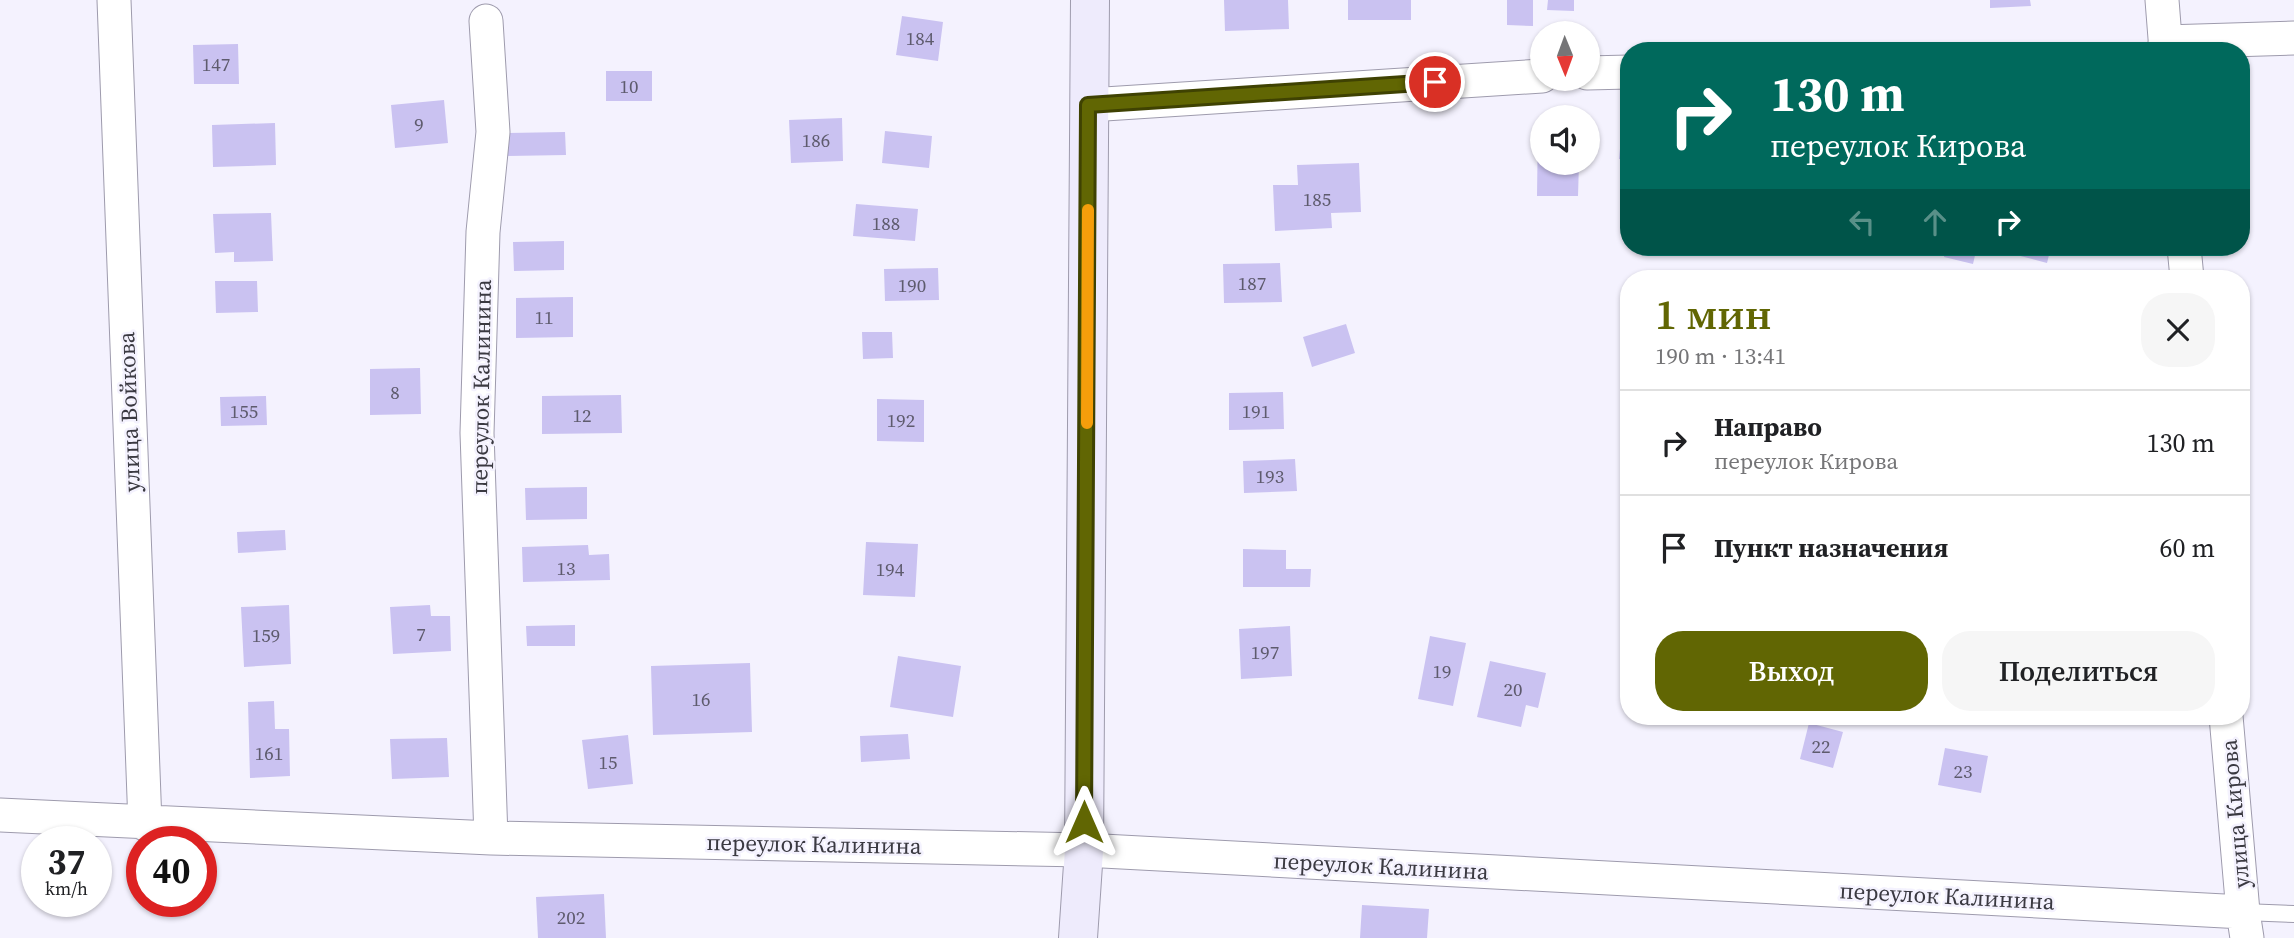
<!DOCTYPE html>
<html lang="ru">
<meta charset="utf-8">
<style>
:root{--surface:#fff;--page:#f6f6f6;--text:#202124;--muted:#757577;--line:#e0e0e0;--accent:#616603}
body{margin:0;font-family:"Source Serif 4",serif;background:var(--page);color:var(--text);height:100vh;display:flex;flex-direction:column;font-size:26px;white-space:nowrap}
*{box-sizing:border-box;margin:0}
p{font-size:23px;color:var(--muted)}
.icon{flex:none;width:38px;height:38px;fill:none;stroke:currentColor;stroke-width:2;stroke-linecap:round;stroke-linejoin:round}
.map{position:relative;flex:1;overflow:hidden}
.drawer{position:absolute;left:1620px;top:270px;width:630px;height:455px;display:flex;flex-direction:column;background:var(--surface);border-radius:28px;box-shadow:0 2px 5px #0004}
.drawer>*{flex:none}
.hud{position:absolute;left:1620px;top:42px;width:630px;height:214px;border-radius:28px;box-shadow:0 2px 5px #0004;background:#00695c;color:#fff;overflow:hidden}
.needle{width:46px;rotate:179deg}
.fabs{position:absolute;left:1530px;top:21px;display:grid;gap:14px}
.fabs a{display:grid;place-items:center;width:70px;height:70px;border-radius:50%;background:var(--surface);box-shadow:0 2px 5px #0004;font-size:35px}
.speed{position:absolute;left:21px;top:826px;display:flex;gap:14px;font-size:35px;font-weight:700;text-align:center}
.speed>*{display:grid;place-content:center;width:91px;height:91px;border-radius:50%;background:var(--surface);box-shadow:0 2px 5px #0004;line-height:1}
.speed small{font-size:18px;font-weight:400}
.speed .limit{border:10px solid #d22;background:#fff;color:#111}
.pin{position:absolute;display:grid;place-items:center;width:60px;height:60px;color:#fff;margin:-30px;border:4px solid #fff;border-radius:50%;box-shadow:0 2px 7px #0007}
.me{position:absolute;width:77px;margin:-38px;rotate:0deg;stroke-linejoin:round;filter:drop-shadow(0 0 5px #0008)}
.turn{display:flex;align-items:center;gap:24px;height:147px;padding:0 35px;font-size:32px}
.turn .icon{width:91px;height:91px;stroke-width:2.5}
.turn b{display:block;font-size:49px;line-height:60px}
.lanes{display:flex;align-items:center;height:66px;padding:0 35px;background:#0003;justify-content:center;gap:35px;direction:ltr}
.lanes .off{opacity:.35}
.round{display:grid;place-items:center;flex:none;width:74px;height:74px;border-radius:28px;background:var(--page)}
.summary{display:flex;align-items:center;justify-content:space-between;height:119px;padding:0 35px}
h1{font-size:42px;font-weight:600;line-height:52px;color:var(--accent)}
.action{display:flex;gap:14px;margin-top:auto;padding:14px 35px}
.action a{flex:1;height:80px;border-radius:28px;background:var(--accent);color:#fff;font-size:28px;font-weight:600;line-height:80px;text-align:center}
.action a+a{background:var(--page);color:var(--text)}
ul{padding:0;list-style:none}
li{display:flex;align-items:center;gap:21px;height:105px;padding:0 35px;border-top:2px solid var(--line)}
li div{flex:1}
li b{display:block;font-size:26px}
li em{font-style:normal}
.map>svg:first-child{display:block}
.building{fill:#cac2f1}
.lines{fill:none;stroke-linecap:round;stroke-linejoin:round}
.lane-casing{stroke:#9e9bad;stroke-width:18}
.street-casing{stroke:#9e9bad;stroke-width:35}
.secondary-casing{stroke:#9e9bad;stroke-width:40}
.lane{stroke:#fff;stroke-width:16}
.street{stroke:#fff;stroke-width:33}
.secondary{stroke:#eeebfc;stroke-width:38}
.route-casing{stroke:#3f4202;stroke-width:18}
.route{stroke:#616603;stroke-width:12}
.slow{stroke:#f59e0b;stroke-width:12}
.labels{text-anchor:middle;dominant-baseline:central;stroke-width:5;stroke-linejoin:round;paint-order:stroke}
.number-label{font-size:19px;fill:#5e5b6d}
.street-label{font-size:23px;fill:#3a3941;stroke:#f4f2fe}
</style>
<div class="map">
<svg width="2294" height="938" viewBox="0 0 2294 938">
<rect width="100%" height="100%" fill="#f4f2fe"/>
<path class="building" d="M 1224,0 L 1288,0 L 1289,29 L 1225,31 Z
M 1348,0 L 1411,0 L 1411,20 L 1348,20 Z
M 1507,0 L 1533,0 L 1533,26 L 1507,25 Z
M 1548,0 L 1574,0 L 1574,11 L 1547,10 Z
M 1990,0 L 2030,0 L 2031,6 L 1990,8 Z
M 902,16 L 943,22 L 938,61 L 896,55 Z
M 238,44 L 239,84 L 194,84 L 193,45 Z
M 606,71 L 652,71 L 652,101 L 606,101 Z
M 444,100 L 448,143 L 395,148 L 391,105 Z
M 842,118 L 843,161 L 791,163 L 789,120 Z
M 1538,122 L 1542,122 L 1542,163 L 1579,163 L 1578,196 L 1537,196 Z
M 275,123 L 276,165 L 213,167 L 212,125 Z
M 1622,128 L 1629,129 L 1629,160 L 1619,159 Z
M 885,131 L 932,136 L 929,168 L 882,163 Z
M 565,132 L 566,155 L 508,156 L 507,133 Z
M 1359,163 L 1361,212 L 1331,213 L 1332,228 L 1275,231 L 1273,185 L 1298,185 L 1297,165 Z
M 856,204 L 918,209 L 915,241 L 853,236 Z
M 271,213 L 273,261 L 234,262 L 234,252 L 215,253 L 213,214 Z
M 564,241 L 564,270 L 514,271 L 513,242 Z
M 1946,247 L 1977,247 L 1973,264 L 1944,257 Z
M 1986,247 L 2051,247 L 2047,263 Z
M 1280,263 L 1282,302 L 1224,303 L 1223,264 Z
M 938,268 L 939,300 L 885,301 L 884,269 Z
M 215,281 L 257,281 L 258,312 L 216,313 Z
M 573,297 L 573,337 L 516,338 L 516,298 Z
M 1346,324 L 1355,353 L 1312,367 L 1303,337 Z
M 862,332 L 892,332 L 893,358 L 863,359 Z
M 420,368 L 421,414 L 370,415 L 370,369 Z
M 1283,392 L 1284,429 L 1229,430 L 1229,393 Z
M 621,395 L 622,433 L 542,434 L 542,396 Z
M 266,396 L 267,425 L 221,426 L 220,397 Z
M 877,399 L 924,400 L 924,442 L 877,441 Z
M 1295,459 L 1297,491 L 1244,493 L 1243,461 Z
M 587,487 L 587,519 L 526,520 L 525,488 Z
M 285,530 L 286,550 L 238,553 L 237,532 Z
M 866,542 L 918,544 L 915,597 L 863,595 Z
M 588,545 L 589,555 L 609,554 L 610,580 L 523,582 L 522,547 Z
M 1243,549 L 1286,550 L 1286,569 L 1311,569 L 1310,587 L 1243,587 Z
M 289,605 L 291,664 L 244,667 L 241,607 Z
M 430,605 L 431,616 L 450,616 L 451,651 L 393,654 L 390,607 Z
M 575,625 L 575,646 L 527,646 L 526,626 Z
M 1290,626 L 1292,676 L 1241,679 L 1239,629 Z
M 1430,636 L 1466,643 L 1453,706 L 1418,699 Z
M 898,656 L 961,666 L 953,717 L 890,707 Z
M 1490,661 L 1546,673 L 1538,708 L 1526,705 L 1521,727 L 1477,717 Z
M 750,663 L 752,732 L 653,735 L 651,666 Z
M 274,701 L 275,729 L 289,729 L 290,776 L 250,778 L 248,702 Z
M 1809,723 L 1843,732 L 1833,768 L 1800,759 Z
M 908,734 L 910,759 L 861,762 L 860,736 Z
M 628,735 L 633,784 L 588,789 L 582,740 Z
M 447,738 L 449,777 L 392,779 L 390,739 Z
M 1945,748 L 1988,756 L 1981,793 L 1938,785 Z
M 604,894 L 606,938 L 538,938 L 536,897 Z
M 1362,905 L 1429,909 L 1427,938 L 1360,938 Z"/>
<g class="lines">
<g class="lane-casing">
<path id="lane" d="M 2243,912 L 2294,914"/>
</g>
<g class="street-casing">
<path id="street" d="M 114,0 L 145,824
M 2162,0 L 2166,51
M 486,21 L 493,132 L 483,232 L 477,433 L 491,838
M 2165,42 L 2294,38
M 1587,73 L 1629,72
M 1089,105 L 1542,76
M 2184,247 L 2187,278
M 2226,716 L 2243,912
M 0,815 L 491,838 L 1084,850 L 2243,912 L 2247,938"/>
</g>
<g class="secondary-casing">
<path id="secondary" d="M 1078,938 L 1084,850 L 1090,0"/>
</g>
<use href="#lane" class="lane"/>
<use href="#street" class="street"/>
<use href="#secondary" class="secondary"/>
</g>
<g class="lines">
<g class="route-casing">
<path id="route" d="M 1084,822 L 1088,105 L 1435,82"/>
</g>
<use href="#route" class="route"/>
<path class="slow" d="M 1087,423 L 1088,210"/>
</g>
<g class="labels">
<g class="number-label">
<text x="920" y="38">184</text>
<text x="216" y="64">147</text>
<text x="629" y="86">10</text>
<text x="419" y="124">9</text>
<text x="816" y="140">186</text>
<text x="1317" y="199">185</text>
<text x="886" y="223">188</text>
<text x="1252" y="283">187</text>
<text x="912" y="285">190</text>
<text x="544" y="317">11</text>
<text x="395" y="392">8</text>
<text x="244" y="411">155</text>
<text x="1256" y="411">191</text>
<text x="582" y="415">12</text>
<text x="901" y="420">192</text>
<text x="1270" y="476">193</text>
<text x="566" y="568">13</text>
<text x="890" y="569">194</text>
<text x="421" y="634">7</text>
<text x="266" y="635">159</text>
<text x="1265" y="652">197</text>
<text x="1442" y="671">19</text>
<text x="1513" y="689">20</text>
<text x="701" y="699">16</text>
<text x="1821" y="746">22</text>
<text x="269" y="753">161</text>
<text x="608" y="762">15</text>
<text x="1963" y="771">23</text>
<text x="571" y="917">202</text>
</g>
<g class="street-label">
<text transform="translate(481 387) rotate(-89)">переулок Калинина</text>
<text transform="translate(129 412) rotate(-92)">улица Войкова</text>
<text transform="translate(2235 814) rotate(-95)">улица Кирова</text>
<text transform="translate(814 844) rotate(1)">переулок Калинина</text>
<text transform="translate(1381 866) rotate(3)">переулок Калинина</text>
<text transform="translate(1947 896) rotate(3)">переулок Калинина</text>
</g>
</g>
</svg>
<div class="fabs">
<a><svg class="needle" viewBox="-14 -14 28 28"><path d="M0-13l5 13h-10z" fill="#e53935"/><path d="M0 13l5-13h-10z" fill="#757577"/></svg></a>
<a><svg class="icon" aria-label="sound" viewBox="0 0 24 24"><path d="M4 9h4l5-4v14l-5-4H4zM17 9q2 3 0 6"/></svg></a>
</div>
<div class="speed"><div>37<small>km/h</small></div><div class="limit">40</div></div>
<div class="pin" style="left:1435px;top:82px;background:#d93025"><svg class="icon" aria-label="arrive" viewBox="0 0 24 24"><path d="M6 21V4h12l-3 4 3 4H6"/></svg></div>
<svg class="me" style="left:1084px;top:822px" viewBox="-20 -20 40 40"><path d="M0-17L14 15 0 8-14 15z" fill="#616603" stroke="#fff" stroke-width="4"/></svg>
<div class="hud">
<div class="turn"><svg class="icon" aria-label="right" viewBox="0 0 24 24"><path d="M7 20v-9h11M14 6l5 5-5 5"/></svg><div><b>130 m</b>переулок Кирова</div></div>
<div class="lanes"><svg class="icon off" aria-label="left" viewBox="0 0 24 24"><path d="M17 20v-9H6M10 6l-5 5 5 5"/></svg><svg class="icon off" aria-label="ahead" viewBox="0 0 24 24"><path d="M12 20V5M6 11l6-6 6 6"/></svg><svg class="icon" aria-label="right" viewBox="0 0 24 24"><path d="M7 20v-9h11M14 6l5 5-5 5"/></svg></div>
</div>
<section class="drawer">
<div class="summary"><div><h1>1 мин</h1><p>190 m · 13:41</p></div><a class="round"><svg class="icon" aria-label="close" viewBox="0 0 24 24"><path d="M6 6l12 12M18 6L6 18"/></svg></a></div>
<ul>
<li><svg class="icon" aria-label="right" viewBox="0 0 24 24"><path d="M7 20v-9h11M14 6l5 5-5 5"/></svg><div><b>Направо</b><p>переулок Кирова</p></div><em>130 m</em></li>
<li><svg class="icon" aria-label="arrive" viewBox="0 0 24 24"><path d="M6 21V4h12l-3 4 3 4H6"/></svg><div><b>Пункт назначения</b></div><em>60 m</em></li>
</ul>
<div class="action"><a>Выход</a><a>Поделиться</a></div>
</section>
</div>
